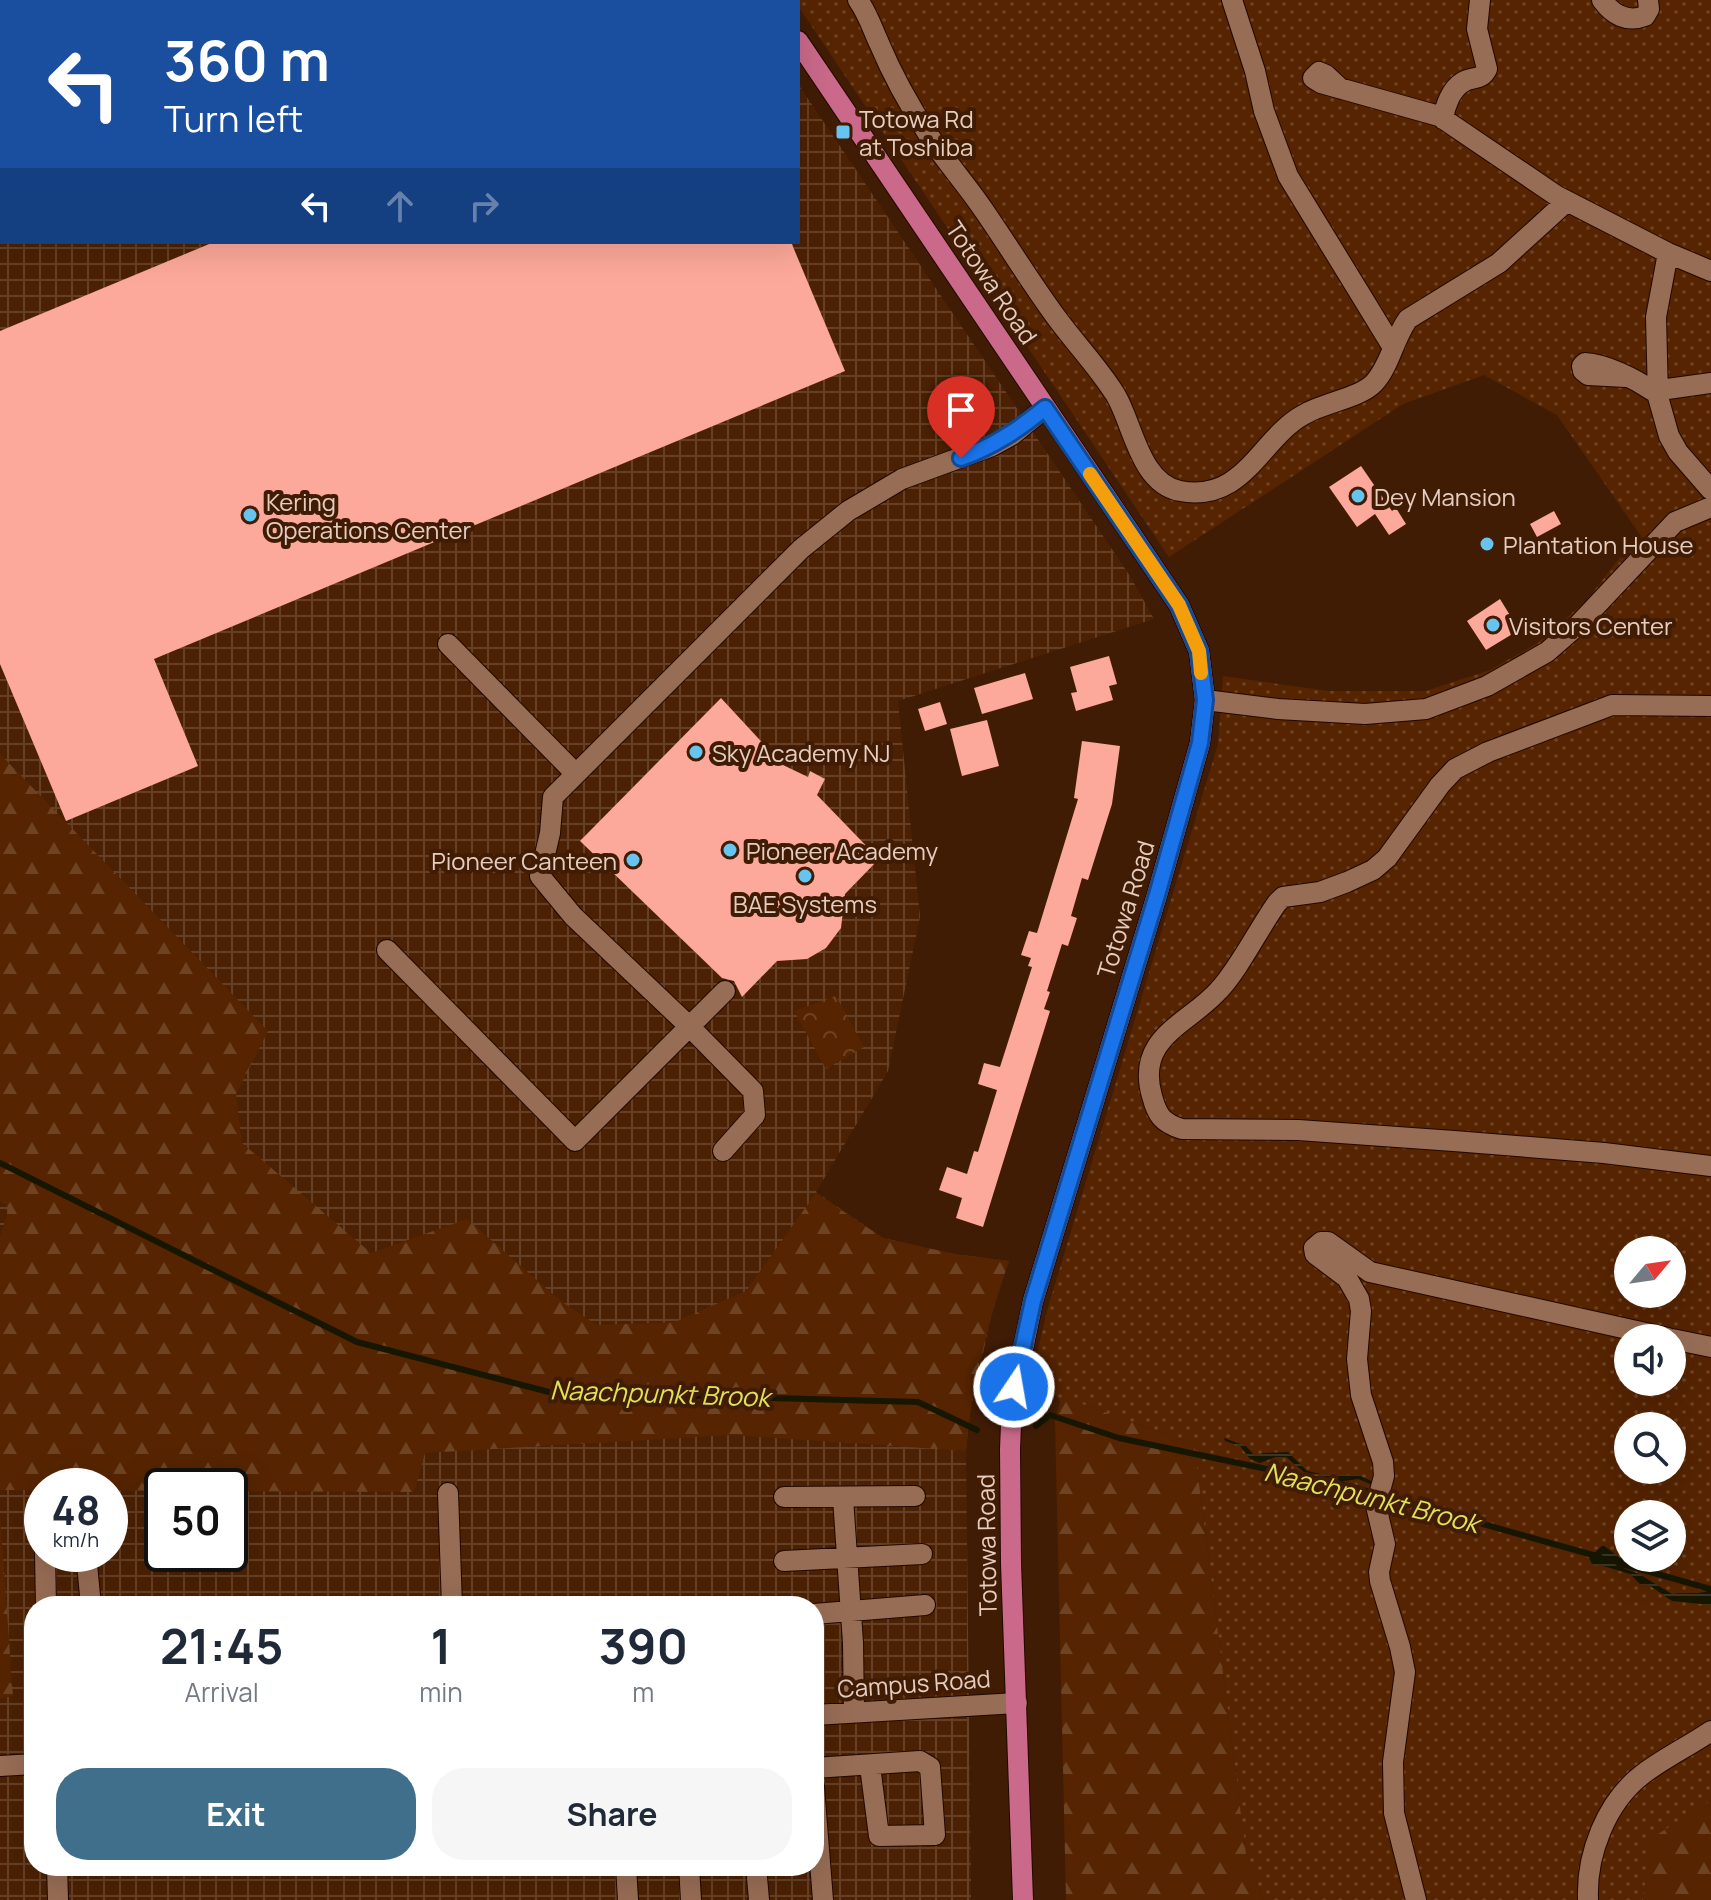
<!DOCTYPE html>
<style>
:root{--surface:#fff;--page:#f6f6f7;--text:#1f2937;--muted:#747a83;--accent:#3f6f8a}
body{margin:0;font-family:Manrope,sans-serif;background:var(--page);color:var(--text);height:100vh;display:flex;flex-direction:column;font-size:30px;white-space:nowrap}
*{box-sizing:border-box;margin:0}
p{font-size:26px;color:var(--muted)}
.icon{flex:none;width:44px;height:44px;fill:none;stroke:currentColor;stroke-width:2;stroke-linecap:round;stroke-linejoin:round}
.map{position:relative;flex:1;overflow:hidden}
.drawer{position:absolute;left:24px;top:1596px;width:800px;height:280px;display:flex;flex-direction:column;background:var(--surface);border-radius:32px;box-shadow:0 8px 32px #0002}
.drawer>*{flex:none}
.hud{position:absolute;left:0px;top:0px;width:800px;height:244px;box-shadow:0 8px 32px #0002;background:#1a4fa0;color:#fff;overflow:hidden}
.needle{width:52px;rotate:61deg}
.buttons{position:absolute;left:1614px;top:1236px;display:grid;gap:16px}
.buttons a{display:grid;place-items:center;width:72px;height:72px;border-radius:50%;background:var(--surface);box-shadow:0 8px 32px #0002;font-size:40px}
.speed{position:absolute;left:24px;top:1468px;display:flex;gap:16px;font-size:40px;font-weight:700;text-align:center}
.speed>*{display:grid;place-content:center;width:104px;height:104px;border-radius:50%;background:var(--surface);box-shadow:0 8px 32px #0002;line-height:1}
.speed small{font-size:20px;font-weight:400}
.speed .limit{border:4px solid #111;border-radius:12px;background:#fff;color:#111}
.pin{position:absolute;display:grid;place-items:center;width:68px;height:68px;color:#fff;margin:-82px -34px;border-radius:50% 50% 50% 0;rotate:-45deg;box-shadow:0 0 8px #0007}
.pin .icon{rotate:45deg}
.me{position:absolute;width:88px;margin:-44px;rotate:12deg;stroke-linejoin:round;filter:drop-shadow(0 0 6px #0008)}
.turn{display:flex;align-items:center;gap:28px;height:168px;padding:0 32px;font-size:36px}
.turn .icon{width:104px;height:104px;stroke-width:2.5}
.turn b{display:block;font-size:56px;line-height:68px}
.lanes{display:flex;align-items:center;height:76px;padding:0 32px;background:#0003;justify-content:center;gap:40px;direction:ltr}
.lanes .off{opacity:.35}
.eta{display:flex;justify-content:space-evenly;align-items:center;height:136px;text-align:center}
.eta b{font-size:48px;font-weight:700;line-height:56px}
.primary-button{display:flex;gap:16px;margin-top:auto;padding:16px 32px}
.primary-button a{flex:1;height:92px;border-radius:32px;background:var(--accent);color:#fff;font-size:32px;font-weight:700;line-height:92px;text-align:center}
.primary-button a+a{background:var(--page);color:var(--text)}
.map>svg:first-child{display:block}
.industrial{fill:url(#industrial-grid);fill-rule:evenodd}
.grass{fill:url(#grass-dots);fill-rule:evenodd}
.forest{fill:url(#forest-firs)}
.park{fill:url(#park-crowns)}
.water{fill:url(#water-rules)}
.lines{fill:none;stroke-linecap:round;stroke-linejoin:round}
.stream{stroke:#171600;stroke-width:6}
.building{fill:#fca89a}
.minor-casing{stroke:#220800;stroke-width:22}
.major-casing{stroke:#220800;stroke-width:22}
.minor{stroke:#986d55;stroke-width:20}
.major{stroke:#ca6989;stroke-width:20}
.route-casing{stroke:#114b97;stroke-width:20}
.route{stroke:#1a73e8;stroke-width:14}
.slow{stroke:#f59e0b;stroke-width:14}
.poi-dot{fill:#66c4ef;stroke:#411c05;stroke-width:3}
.labels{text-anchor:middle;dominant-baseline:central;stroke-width:8;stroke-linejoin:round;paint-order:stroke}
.poi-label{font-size:24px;fill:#e5cdc0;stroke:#411c05;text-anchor:start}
.street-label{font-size:24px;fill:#e5cdc0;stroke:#411c05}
.water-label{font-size:26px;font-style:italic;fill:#dfe158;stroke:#411c05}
</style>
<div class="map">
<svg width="1711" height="1900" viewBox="0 0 1711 1900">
<defs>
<pattern id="industrial-grid" width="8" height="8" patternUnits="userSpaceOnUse" patternTransform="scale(2)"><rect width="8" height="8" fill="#4c2103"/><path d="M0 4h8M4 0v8" fill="none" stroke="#664026"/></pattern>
<pattern id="grass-dots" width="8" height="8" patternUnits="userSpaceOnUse" patternTransform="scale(2)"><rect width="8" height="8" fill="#562400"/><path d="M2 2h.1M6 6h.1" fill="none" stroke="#6e4323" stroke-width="1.8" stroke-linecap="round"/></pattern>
<pattern id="forest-firs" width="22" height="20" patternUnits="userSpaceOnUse" patternTransform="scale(2)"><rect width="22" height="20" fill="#562400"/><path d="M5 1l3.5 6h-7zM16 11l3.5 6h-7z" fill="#6e4323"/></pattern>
<pattern id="park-crowns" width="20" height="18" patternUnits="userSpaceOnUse" patternTransform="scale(2)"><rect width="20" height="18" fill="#562400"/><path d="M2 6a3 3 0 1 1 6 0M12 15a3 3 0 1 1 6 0" fill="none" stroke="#6e4323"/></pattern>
<pattern id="water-rules" width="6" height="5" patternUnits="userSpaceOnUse" patternTransform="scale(2)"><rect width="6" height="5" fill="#171600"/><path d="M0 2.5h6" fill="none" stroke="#393723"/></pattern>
</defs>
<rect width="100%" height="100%" fill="#411c05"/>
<path class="industrial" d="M 0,0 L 741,0 L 743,2 L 2,2 L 2,242 L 798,242 L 798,84 L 1130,576 L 1154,619 L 898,701 L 920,917 L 888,1071 L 816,1192 L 883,1238 L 954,1254 L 1009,1261 L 994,1303 L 969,1417 L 966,1451 L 971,1900 L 0,1900 ZM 42,1486 L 110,1486 L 110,1554 L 42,1554 ZM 162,1486 L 230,1486 L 230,1554 L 162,1554 ZM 34,1606 L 814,1606 L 814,1866 L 34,1866 Z"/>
<path class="grass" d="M 794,0 L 1711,0 L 1711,1801 L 1651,1839 L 1643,1900 L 1263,1900 L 1246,1854 L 1194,1444 L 1076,1402 L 1060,1402 L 1035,1362 L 1047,1311 L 1218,744 L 1223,676 L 1328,691 L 1426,691 L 1490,670 L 1536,644 L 1586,601 L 1639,533 L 1557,415 L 1484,375 L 1403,404 L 1169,557 L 798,6 L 798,2 ZM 1628,1250 L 1672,1250 L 1672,1294 L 1628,1294 ZM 1628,1338 L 1672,1338 L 1672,1382 L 1628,1382 ZM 1628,1426 L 1672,1426 L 1672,1470 L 1628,1470 ZM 1628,1514 L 1672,1514 L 1672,1558 L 1628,1558 Z"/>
<path class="forest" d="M 0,754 L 268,1031 L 236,1094 L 242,1143 L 371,1253 L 467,1219 L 562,1302 L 597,1325 L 675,1322 L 746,1291 L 816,1193 L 883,1238 L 954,1254 L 1009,1261 C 988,1322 971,1387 966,1451 L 731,1435 L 425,1453 L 414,1492 L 230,1491 L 230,1486 L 162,1486 L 162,1491 L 110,1490 L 110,1486 L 42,1486 L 42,1490 L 0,1490 L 0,1237 L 9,1208 L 0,1201 Z
M 1060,1402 L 1076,1402 L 1194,1444 L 1246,1854 L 1263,1900 L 1066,1900 L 1055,1420 Z
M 0,1514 L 13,1696 L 0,1699 Z
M 1711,1801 L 1711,1900 L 1643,1900 L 1650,1839 Z"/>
<path class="park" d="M 836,996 L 864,1047 L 826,1069 L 794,1011 Z"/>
<path class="water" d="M 1224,1438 L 1246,1446 L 1255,1456 L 1263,1453 L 1288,1452 L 1307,1471 L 1326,1475 L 1358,1475 L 1376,1483 L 1377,1487 L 1358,1479 L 1338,1482 L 1318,1474 L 1305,1473 L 1286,1457 L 1276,1457 L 1260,1463 L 1250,1459 L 1240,1446 L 1225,1441 Z
M 1603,1545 L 1623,1560 L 1623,1568 L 1639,1574 L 1672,1594 C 1685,1592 1699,1595 1711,1590 L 1711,1605 L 1672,1601 L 1649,1585 L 1640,1584 L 1630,1574 L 1600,1565 L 1593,1566 L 1589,1558 Z"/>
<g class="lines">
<path class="stream" d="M 0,1163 L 357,1342 L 549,1392 L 918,1402 L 977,1430
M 1036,1426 L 1050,1415 L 1119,1438 L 1348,1486 L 1600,1557
M 1618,1563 L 1711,1589"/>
</g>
<path class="building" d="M 214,242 L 791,242 L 845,371 L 154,659 L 198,766 L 66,821 L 0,664 L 0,331 Z
M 1361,466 L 1392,511 L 1396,508 L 1406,524 L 1389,535 L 1375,514 L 1357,527 L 1329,487 Z
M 1554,511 L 1561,524 L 1537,537 L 1530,524 Z
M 1500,599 L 1519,630 L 1486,650 L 1467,621 Z
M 1109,656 L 1117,684 L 1109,686 L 1113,700 L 1076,711 L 1071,693 L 1077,692 L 1070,667 Z
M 1025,673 L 1033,699 L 982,714 L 974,688 Z
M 721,698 L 783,765 L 808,777 L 810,771 L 825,779 L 817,795 L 879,859 L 845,894 L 841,928 L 826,948 L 807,959 L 777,961 L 742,997 L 734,981 L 722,978 L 580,841 Z
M 940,702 L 947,724 L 925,731 L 918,709 Z
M 987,720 L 999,766 L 962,776 L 950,729 Z
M 1082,741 L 1120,746 L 1112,804 L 1088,880 L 1082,878 L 1071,916 L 1077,918 L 1068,946 L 1062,944 L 1047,991 L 1050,992 L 1044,1009 L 1050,1011 L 983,1227 L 956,1218 L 962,1198 L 939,1190 L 947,1167 L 967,1174 L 974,1151 L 978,1152 L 997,1090 L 978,1084 L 984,1063 L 1000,1067 L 1032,967 L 1028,966 L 1031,958 L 1021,955 L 1029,931 L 1037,933 L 1078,799 L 1074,798 Z"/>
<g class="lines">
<g class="minor-casing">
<path id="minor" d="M 15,0 L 16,2
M 858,0 C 868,14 872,28 879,43 C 892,74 909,105 928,134 C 945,161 967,185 985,212 C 1009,247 1031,283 1056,317 C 1075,343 1098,367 1115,394 C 1133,423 1139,483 1180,491 C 1244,503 1260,439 1303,415 C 1322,403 1360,398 1374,383 C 1390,366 1394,338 1408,319 L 1499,263 L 1567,201
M 1232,0 L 1255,71 L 1264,111 L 1288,176 L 1392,346
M 1602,0 C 1613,15 1627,23 1645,16 L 1649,9 L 1648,0
M 60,2 L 65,0
M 283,2 L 288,0
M 1341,89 L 1326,75 L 1319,72 L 1313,78 L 1321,83 L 1439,116 L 1557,196 L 1668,253 L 1711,271
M 0,100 L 2,104
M 1443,119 C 1445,106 1451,89 1463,82 C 1473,76 1481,81 1487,69 L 1477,29 L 1480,0
M 1668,253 L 1656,317 L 1658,397 L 1669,436 L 1678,452 L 1711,490
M 1626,377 L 1588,375 L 1583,371 L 1582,366 L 1585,363 C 1606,364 1635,379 1653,391 L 1711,383
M 448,644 L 575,773
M 1205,700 L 1278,709 L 1365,714 L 1426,709 L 1487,686 L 1547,652 L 1578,625 L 1675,522 L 1711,507
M 1711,706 L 1612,705 L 1488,752 L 1455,769 L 1440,785 L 1387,858 L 1373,870 L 1347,882 L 1320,892 L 1283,897 L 1277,903 C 1259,928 1239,969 1219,990 C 1189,1024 1135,1037 1152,1096 C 1157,1115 1162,1123 1182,1129 L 1298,1130 L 1454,1141 L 1604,1153 L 1711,1166
M 387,950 L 575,1141 L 725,991
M 723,1151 L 755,1115 L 753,1091 L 689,1026 L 573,916 L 540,876 L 550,833 L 553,797 L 801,549 L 848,511 L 902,479 L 992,446 L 1012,435 L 1045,408
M 1672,1339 L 1711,1347
M 448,1493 L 452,1606
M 784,1497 L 915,1496
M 843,1498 L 853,1643 L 854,1713
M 45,1554 L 46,1606
M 86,1554 L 91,1606
M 784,1561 L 922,1554
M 814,1614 L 925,1605
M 814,1715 L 1017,1703
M 0,1766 L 34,1764
M 814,1768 L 920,1761 L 930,1767 L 935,1835 L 879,1836 L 870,1766
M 814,1787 L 823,1900
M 57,1866 L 58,1900
M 626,1866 L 628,1900
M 689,1866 L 691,1900
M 756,1866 L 759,1900
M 1416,1900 L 1394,1813 L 1393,1762 L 1405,1672 L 1400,1647 L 1380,1581 L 1379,1572 L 1385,1544 L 1376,1506 L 1384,1476 L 1383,1462 L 1361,1395 L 1357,1359 L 1361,1311 L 1359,1299 L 1347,1278 L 1315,1254 L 1314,1248 L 1321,1242 L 1328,1242 L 1370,1272 L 1668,1338
M 1588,1900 C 1586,1855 1606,1802 1643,1774 C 1664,1758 1689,1746 1711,1731"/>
</g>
<g class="major-casing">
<path id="major" d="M 770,0 L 772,2
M 798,41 L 1179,605 L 1199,651 L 1205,700 L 1200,743 L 1157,895 L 1033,1301 L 1012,1401 L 1010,1449 L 1011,1563 L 1023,1900"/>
</g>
<use href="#minor" class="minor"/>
<use href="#major" class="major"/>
</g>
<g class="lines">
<g class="route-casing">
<path id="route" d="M 961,458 C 994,446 1018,430 1045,408 L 1179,605 L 1199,651 L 1205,700 L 1200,743 L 1157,895 L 1033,1301 L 1014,1387"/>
</g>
<use href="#route" class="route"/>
<path class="slow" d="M 1090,474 L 1179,605 L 1199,651 L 1201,673"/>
</g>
<g class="poi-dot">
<rect x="835" y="124" width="16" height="16" rx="4"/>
<circle cx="1358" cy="496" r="8"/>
<circle cx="250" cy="515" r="8"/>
<circle cx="1487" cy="544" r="8"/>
<circle cx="1493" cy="625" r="8"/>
<circle cx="696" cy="752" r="8"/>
<circle cx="730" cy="850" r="8"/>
<circle cx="633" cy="860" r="8"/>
<circle cx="805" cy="876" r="8"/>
</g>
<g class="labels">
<g class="poi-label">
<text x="859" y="118">Totowa Rd<tspan x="859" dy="28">at Toshiba</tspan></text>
<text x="1374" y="496">Dey Mansion</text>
<text x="266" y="501">Kering<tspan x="266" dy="28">Operations Center</tspan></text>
<text x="1503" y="544">Plantation House</text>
<text x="1509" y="625">Visitors Center</text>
<text x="712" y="752">Sky Academy NJ</text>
<text x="746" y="850">Pioneer Academy</text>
<text x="617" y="860" text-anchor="end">Pioneer Canteen</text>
<text x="805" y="903" text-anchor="middle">BAE Systems</text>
</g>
<g class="street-label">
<text transform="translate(992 282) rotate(56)">Totowa Road</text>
<text transform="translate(1125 909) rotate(-73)">Totowa Road</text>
<text transform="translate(986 1545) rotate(-91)">Totowa Road</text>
<text transform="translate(914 1683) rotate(-4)">Campus Road</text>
</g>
<g class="water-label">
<text transform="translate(660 1393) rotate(2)">Naachpunkt Brook</text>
<text transform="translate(1372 1497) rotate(14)">Naachpunkt Brook</text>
</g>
</g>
</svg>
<div class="buttons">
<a><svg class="needle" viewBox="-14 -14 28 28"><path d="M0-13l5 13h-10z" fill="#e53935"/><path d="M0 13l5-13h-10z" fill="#747a83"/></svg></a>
<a><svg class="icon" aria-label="sound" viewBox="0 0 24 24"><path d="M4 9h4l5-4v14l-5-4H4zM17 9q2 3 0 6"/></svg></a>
<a><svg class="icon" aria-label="search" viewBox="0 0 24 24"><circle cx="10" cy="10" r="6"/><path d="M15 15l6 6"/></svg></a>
<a><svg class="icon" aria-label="layers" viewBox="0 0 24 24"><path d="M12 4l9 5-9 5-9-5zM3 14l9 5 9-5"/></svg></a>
</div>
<div class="speed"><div>48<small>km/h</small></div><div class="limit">50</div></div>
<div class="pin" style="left:961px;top:458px;background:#d93025"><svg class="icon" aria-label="arrive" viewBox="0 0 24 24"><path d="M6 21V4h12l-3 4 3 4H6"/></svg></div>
<svg class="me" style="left:1014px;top:1387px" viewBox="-20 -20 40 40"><circle r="17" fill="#1a73e8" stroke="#fff" stroke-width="3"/><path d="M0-11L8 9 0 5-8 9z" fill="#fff"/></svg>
<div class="hud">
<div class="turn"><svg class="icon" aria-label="left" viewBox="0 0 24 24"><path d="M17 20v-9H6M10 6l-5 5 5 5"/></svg><div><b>360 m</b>Turn left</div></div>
<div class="lanes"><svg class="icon" aria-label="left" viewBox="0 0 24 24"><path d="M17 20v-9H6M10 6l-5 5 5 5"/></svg><svg class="icon off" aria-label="ahead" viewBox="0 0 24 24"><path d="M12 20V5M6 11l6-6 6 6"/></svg><svg class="icon off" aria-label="right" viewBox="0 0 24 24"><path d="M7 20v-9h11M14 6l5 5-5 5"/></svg></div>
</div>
<section class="drawer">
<div class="eta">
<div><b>21:45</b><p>Arrival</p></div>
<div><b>1</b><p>min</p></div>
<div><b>390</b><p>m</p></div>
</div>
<div class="primary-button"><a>Exit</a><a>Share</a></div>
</section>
</div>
